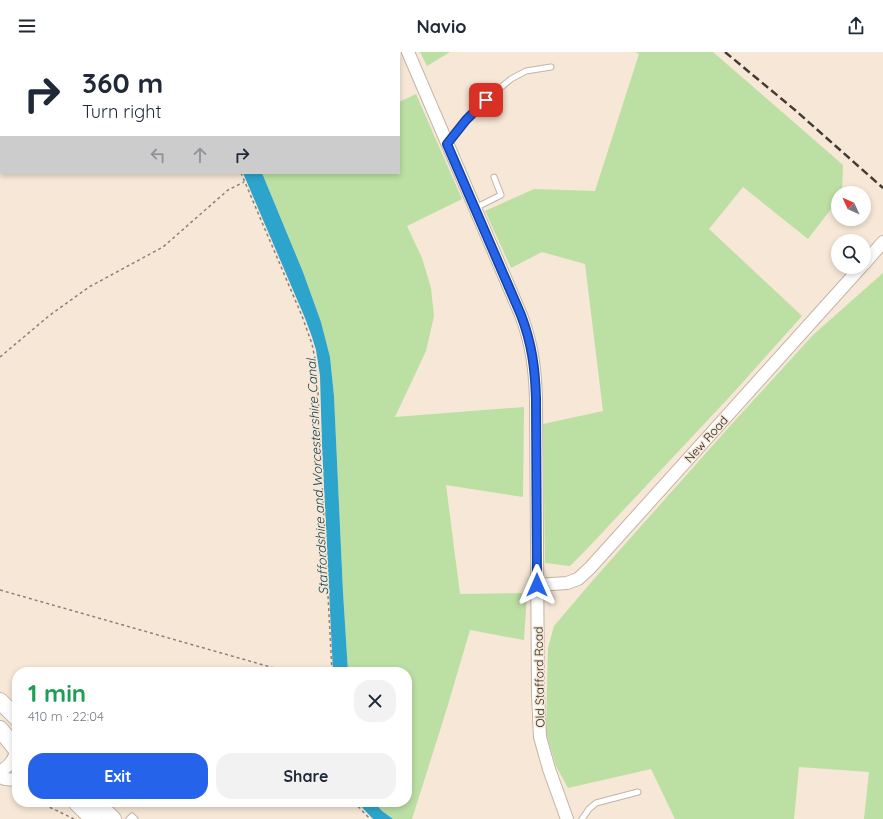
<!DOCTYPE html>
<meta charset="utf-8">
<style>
:root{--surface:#fff;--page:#f2f2f3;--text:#1f2937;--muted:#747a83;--accent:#2563eb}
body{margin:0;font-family:Quicksand,sans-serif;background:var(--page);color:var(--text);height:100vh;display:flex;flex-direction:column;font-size:15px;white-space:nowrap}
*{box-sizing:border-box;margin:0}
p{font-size:13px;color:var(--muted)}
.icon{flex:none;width:22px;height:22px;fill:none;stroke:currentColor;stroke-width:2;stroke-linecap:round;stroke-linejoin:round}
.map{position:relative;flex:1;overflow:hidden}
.sheet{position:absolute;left:12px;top:615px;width:400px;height:140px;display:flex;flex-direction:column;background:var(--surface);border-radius:16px;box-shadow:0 2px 6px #0003}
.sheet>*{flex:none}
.top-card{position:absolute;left:0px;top:0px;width:400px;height:122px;box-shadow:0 2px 6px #0003;background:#fff;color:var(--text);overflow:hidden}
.needle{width:26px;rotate:314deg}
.controls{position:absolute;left:831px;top:134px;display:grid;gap:8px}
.controls a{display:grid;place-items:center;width:40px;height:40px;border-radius:50%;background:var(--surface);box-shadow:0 2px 6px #0003;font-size:20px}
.pin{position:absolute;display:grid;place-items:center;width:34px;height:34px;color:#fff;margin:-17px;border-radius:8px;box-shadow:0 2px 6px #0006}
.me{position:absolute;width:44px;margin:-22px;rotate:0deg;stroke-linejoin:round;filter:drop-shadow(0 0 3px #0008)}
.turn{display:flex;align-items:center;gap:14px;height:84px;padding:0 16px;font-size:18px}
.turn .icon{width:52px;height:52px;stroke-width:2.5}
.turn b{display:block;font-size:28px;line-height:34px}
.lanes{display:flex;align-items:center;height:38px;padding:0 16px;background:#0003;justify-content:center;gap:20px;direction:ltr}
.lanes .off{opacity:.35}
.round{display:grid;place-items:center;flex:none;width:42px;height:42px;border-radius:16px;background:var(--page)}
.headline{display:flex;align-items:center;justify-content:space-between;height:68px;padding:0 16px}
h1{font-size:24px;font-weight:700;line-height:30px;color:#1e9e55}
.primary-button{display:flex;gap:8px;margin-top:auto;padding:8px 16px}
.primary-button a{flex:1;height:46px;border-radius:16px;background:var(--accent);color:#fff;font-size:16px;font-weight:700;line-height:46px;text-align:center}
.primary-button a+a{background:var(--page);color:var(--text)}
header{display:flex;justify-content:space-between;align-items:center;height:52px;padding:0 16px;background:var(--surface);font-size:18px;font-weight:700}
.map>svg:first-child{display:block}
.green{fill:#bcdfa3}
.water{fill:#2da4cb}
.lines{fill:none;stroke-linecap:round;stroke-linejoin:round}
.service-casing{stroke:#c3b4a5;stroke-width:7}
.tertiary-casing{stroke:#c3b4a5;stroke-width:14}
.trunk-casing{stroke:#c3b4a5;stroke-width:18}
.path{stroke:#8b8176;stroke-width:1.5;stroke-dasharray:3 3;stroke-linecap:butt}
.service{stroke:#fff;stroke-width:5}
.tertiary{stroke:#fff;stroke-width:12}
.trunk{stroke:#fff;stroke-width:16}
.rail{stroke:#423c35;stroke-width:2.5;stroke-dasharray:8 4;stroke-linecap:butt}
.route-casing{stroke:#184099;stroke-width:10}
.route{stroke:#2563eb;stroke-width:7}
.labels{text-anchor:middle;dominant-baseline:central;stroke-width:3;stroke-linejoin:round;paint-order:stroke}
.street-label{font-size:12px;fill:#29241e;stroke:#f6e7d6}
.water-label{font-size:13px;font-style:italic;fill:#0c3e4f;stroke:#f6e7d6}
</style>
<header><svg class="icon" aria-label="menu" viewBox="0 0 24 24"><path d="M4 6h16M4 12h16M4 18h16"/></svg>Navio<svg class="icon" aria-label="share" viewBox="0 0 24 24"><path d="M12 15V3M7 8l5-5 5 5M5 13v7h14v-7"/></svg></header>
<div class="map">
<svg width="883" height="767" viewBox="0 0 883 767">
<rect width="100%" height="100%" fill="#f6e7d6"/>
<path class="green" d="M 420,0 L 450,0 L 427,14 Z
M 635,0 L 713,0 L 843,113 L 842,141 L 838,141 L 838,148 L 808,187 L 743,135 L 709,177 L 802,264 L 735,339 L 585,499 L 570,514 L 545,511 L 543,372 L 603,359 L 585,212 L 542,200 L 511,216 L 485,159 L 534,137 L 595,139 L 639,2 Z
M 416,42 L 462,147 L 407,174 L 422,206 L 431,236 L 434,264 L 426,299 L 395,365 L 524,355 L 523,445 L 446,433 L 460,542 L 527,541 L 524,588 L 470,578 L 447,656 L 412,767 L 393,767 L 382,759 L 374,750 L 407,750 L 407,620 L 348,620 L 343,540 L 334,344 L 330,305 L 321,270 L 303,220 L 262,121 L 399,121 L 399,50 Z
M 883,221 L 883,767 L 864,767 L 869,720 L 799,715 L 794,767 L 675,767 L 651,717 L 568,736 L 556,714 L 546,680 L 548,596 L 554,574 L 594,527 L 730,374 L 813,283 Z"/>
<path class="water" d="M 243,121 L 262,121 L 303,220 L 321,270 L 330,305 L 334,344 L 343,540 L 348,620 L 333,620 L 322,393 L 320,324 L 316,298 L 312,285 L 305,266 Z
M 357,750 L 374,750 L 382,759 L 393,767 L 373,767 Z"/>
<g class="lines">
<g class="service-casing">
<path id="service" d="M 449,90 L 466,68 L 486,48 L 511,27 L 526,19 L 551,15
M 475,156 L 501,143 L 494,125
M 129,767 L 132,764 L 135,767
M 582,767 L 589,757 L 596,751 L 638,740"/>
</g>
<g class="tertiary-casing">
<path id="tertiary" d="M 408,0 L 521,263 C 532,292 535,316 536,347 L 538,643 L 540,685 L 549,717 L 567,767
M 864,212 L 883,190
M 537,533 L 567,531 L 578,527 L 590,516 L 861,215
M 0,719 C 8,715 12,711 15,703
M 0,725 L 5,727 L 17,728"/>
</g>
<g class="trunk-casing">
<path id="trunk" d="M 0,649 L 17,666
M 0,677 L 16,697
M 76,750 L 93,767
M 95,750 L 113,767"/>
</g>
<path class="path" d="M 190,0 L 191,1
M 241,121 L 302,264 L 312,292 L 315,307 L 318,341 L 320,391 L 332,620
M 0,305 L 50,263 L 89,235 L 163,195 L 228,138 L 244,130
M 0,538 L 288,620
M 39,750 L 74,767
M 354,750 L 370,767"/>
<use href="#service" class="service"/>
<use href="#tertiary" class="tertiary"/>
<use href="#trunk" class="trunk"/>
<path class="rail" d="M 725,0 L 795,58 L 883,136"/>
</g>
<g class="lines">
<g class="route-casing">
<path id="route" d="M 486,48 L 466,68 L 447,92 L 521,263 C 532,292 535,316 536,346 L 537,533"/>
</g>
<use href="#route" class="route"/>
</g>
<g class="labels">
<g class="street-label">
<text transform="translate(706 387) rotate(-48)">New Road</text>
<text transform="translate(539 625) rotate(-91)">Old Stafford Road</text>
</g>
<g class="water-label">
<text transform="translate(317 425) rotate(-93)">Staffordshire and Worcestershire Canal</text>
</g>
</g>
</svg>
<div class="controls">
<a><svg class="needle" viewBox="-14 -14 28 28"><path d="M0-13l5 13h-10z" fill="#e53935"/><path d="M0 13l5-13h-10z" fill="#747a83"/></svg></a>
<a><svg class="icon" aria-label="search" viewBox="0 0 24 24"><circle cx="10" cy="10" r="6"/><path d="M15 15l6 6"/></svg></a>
</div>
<div class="pin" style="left:486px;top:48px;background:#d93025"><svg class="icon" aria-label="arrive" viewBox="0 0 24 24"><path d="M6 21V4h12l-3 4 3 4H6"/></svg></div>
<svg class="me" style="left:537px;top:533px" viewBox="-20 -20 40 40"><path d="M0-17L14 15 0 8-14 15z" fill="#2563eb" stroke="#fff" stroke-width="4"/></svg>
<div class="top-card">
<div class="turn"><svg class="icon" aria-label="right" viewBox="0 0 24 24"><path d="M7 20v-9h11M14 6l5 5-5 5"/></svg><div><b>360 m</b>Turn right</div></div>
<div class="lanes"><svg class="icon off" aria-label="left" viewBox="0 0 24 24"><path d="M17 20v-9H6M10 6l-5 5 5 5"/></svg><svg class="icon off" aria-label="ahead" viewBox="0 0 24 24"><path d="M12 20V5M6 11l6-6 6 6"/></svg><svg class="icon" aria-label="right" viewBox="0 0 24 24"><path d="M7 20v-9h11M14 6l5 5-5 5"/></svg></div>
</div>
<section class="sheet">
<div class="headline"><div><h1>1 min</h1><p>410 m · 22:04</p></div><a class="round"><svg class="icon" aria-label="close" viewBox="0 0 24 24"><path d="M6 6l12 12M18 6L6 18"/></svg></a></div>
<div class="primary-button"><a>Exit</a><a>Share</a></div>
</section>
</div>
